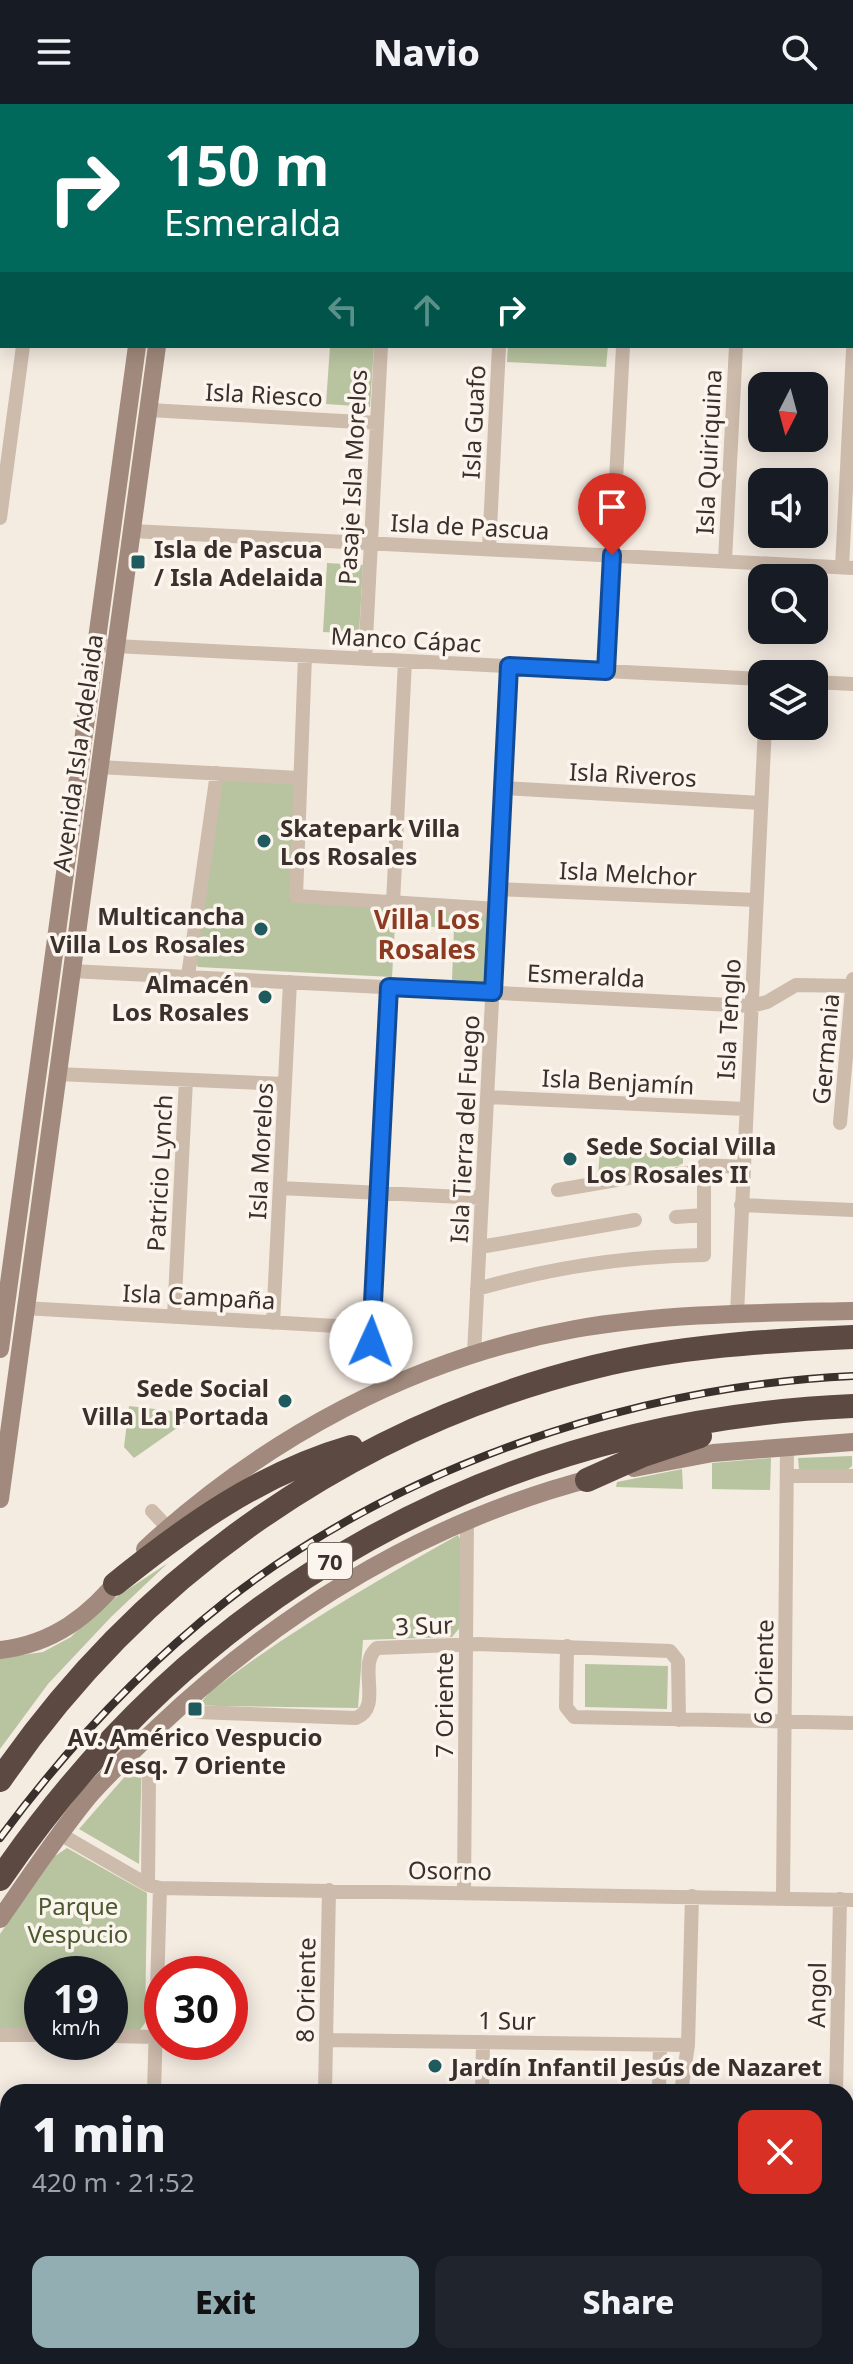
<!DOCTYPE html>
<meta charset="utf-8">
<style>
:root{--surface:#171b24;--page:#20242c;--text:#f1f3f6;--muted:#9ea1a6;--accent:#92aeb2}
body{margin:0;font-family:"Noto Sans",sans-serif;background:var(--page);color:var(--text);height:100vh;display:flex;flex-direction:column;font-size:30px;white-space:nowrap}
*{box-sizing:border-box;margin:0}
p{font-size:26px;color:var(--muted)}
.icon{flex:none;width:44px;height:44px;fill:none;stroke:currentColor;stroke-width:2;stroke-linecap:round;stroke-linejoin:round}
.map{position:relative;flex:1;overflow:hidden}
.drawer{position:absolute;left:0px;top:1980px;width:854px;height:280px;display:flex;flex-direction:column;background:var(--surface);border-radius:24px 24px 0 0;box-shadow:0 4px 20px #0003}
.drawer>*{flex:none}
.hud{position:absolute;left:0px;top:0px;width:854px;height:244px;box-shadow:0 4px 20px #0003;background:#00695c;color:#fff;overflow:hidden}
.needle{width:52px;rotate:186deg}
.fabs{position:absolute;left:748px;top:268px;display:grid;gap:16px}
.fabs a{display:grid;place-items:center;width:80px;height:80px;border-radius:16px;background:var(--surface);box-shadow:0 4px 20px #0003;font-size:40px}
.speed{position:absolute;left:24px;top:1852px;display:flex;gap:16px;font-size:40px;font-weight:700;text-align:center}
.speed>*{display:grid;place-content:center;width:104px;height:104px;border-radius:50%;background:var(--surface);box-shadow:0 4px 20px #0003;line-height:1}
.speed small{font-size:20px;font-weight:400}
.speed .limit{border:12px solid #d22;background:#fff;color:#111}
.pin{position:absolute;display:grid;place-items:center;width:68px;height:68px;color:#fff;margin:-82px -34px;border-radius:50% 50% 50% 0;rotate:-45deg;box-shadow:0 0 8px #0007}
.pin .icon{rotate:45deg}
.me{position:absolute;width:88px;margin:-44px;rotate:2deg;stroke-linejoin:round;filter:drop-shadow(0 0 6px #0008)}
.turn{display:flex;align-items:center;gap:28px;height:168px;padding:0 32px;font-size:36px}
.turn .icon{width:104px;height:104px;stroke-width:2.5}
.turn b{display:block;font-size:56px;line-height:68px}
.lanes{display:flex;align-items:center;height:76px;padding:0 32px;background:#0003;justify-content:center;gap:40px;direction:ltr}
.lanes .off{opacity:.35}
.round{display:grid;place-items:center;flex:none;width:84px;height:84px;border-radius:16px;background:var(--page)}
.headline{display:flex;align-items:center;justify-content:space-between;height:136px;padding:0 32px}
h1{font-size:48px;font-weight:800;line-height:60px}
.button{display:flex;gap:16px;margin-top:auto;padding:16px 32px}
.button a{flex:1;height:92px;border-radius:16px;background:var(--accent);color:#111;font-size:32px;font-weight:800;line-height:92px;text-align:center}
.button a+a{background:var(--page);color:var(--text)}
header{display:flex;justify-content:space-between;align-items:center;height:104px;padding:0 32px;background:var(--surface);font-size:36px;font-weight:800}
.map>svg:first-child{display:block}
.green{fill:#b8c4a0}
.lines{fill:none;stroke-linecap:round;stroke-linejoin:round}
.street{stroke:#cdbbac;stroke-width:14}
.secondary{stroke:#a18a7d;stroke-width:18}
.highway{stroke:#5c4a42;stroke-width:24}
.rail-casing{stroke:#3b302b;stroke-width:8}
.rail{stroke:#fbf5ee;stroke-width:5;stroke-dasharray:15;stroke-linecap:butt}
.route-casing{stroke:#114b97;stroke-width:20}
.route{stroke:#1a73e8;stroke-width:14}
.poi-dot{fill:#1f5a5e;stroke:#fbf5ee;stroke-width:3}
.labels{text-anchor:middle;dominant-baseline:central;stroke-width:7;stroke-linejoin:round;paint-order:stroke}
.shield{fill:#fbf5ee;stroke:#756b66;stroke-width:2}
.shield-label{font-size:22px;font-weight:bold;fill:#3b302b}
.street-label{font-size:24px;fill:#3b302b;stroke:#fbf5ee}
.poi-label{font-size:24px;font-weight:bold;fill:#3b302b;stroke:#fbf5ee;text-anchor:start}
.park-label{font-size:24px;fill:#4a5a2e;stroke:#fbf5ee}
.neighbourhood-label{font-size:26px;font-weight:bold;fill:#8c3b22;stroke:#fbf5ee}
</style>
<header><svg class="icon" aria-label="menu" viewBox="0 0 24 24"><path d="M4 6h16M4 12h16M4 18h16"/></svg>Navio<svg class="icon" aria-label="search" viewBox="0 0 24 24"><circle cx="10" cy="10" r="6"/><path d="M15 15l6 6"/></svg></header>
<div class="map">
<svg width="853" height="2260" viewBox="0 0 853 2260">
<rect width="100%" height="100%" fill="#f4ebe1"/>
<path class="green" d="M 330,242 L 374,242 L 370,303 L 326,300 Z
M 508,242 L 608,242 L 606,263 L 507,258 Z
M 327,459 L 363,461 L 359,530 L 323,528 Z
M 219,672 L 297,676 L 290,795 L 490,809 L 485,876 L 482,878 L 452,876 L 454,824 L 395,821 L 392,873 L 198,863 L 193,856 Z
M 600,1047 L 683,1051 L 683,1059 L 678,1062 L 598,1071 Z
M 129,1302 L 197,1310 L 134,1354 L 124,1343 Z
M 852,1352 L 852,1362 L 846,1367 L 799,1366 L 798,1354 Z
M 771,1354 L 770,1386 L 712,1385 L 712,1359 Z
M 682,1365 L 683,1385 L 616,1383 L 617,1378 Z
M 458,1431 L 463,1440 L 462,1521 L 452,1533 L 363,1536 L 358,1604 L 217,1602 L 205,1601 L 202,1597 L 211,1587 C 289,1527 373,1479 458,1431 Z
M 168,1459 L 111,1513 L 48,1580 L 0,1645 L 0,1554 L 43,1548 L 71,1533 L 98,1505 Z
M 585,1560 L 668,1562 L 667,1605 L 585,1603 Z
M 142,1653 L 139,1760 L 79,1725 Z
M 67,1744 L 147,1789 L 145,1919 L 139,1927 L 110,1927 L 110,1870 L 42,1870 L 42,1926 L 0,1925 L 0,1830 L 55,1752 Z"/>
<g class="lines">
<path class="street" d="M 56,2 L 56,0
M 394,2 L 394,0
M 513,2 L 513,0
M 635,2 L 635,0
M 747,2 L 747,0
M 0,25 L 2,26
M 852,107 L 853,107
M 852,222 L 853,222
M 149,306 L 377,319
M 0,414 L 23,242
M 132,427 L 853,464
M 489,445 L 499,242
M 725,457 L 736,242
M 842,463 L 853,246
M 96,541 L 762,575
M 305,552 L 296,792 L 497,805
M 365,555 L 381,242
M 606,567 L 623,242
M 814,578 L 853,580
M 99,663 L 299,674
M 503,684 L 761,699
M 498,785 L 756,796
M 393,799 L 405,557
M 71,867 L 751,902 L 767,898 L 796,881 L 853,882
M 188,872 L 217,669
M 57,970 L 285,980
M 487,993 L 746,1005
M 840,1019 L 853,875
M 704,1068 L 704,1061 L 743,1063
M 280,1084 L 482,1094
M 741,1101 L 853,1106
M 676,1113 L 704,1111
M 480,1143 L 635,1116
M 477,1185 C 550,1164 629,1152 704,1151 L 704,1068 L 634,1073 L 558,1086
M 24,1204 L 371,1224
M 737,1210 L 765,622
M 174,1213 L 186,976
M 273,1219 L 290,878
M 474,1250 L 509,562
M 382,1285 L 372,1250 L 371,1224 L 389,883
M 787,1372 L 853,1372
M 152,1407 L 167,1423
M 567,1542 L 566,1603 L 574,1613 L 853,1619
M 197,1608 L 356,1614 C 384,1603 356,1561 377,1544 L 478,1540 L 670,1547 L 678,1557 L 679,1616
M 60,1730 L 148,1781 L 160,1784 L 853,1796
M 148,1781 L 149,1671
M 464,1789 L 467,1415
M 783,1794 L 787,1342
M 0,1931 L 42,1931
M 110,1932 L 156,1933
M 326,1936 L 688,1941
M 154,1988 L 160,1784
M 325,1988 L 329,1786
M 482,1988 L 483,1938
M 659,1988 L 660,1941
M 681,1988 L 688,1941 L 692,1792
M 836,1988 L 840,1795
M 846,2174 L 853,2176
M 440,2259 L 497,2260
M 16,2260 L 16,2252
M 262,2260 L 263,2252
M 763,2260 L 763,2252
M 831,2260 L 831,2252"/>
<path class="secondary" d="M 170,2 L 170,0
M 190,2 L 190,0
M 0,1245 L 137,242
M 634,1364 L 713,1349 L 853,1338
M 0,1395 L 157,242
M 145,1445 C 265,1334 413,1254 575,1225 C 667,1209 760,1209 853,1207
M 0,1546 C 53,1540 90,1512 123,1470
M 0,1815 C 29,1774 57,1731 89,1692 C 111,1667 134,1646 158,1623 C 284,1504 428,1416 597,1373
M 0,2112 L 8,2112
M 846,2212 L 853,2212"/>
<path class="highway" d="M 587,1376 L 643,1351 L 700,1332
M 115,1480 C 187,1422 261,1369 351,1343
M 0,1676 C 141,1470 351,1323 594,1263 C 679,1242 767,1237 853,1233
M 0,1775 C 199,1484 501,1317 853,1302"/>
<g class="rail-casing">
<path id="rail" d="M 0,1734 C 65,1646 139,1566 225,1498 C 397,1363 635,1282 853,1272"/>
</g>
<use href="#rail" class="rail"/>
</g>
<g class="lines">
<g class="route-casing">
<path id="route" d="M 371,1238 L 389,883 L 493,888 L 509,562 L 606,567 L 612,451"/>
</g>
<use href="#route" class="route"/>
</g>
<g class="poi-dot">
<rect x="130" y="450" width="16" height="16" rx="4"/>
<circle cx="264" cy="737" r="8"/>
<circle cx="261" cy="825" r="8"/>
<circle cx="265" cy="893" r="8"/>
<circle cx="570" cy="1055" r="8"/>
<circle cx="285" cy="1297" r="8"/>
<rect x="187" y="1597" width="16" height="16" rx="4"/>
<circle cx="435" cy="1962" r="8"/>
</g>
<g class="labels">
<rect class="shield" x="308" y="1439" width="44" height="36" rx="6"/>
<g class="shield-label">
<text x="330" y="1457">70</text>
</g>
<g class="street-label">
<text transform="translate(264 290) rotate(3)">Isla Riesco</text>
<text transform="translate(473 318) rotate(-87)">Isla Guafo</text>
<text transform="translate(708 348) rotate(-87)">Isla Quiriquina</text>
<text transform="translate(352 373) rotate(-87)">Pasaje Isla Morelos</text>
<text transform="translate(470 422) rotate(3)">Isla de Pascua</text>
<text transform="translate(406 535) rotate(3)">Manco Cápac</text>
<text transform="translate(77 649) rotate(-82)">Avenida Isla Adelaida</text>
<text transform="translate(633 670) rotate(3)">Isla Riveros</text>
<text transform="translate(628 769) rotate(3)">Isla Melchor</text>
<text transform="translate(586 871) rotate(3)">Esmeralda</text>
<text transform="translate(728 915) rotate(-87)">Isla Tenglo</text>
<text transform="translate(825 945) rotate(-85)">Germania</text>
<text transform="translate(618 977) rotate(3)">Isla Benjamín</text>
<text transform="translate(464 1025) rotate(-87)">Isla Tierra del Fuego</text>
<text transform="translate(260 1047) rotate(-87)">Isla Morelos</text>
<text transform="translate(159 1069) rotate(-87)">Patricio Lynch</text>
<text transform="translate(199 1192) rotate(3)">Isla Campaña</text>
<text transform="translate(424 1521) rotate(-2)">3 Sur</text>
<text transform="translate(763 1568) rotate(-89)">6 Oriente</text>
<text transform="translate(443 1601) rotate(-90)">7 Oriente</text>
<text transform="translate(450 1766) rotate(1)">Osorno</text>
<text transform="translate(305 1886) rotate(-89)">8 Oriente</text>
<text transform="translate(816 1891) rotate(-89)">Angol</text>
<text transform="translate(507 1916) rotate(1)">1 Sur</text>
</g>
<g class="poi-label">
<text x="154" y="444">Isla de Pascua<tspan x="154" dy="28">/ Isla Adelaida</tspan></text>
<text x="280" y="723">Skatepark Villa<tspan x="280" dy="28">Los Rosales</tspan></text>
<text x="245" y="811" text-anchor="end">Multicancha<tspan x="245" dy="28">Villa Los Rosales</tspan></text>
<text x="249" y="879" text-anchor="end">Almacén<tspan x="249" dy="28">Los Rosales</tspan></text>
<text x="586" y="1041">Sede Social Villa<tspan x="586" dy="28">Los Rosales II</tspan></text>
<text x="269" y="1283" text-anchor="end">Sede Social<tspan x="269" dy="28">Villa La Portada</tspan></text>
<text x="195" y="1632" text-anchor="middle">Av. Américo Vespucio<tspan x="195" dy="28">/ esq. 7 Oriente</tspan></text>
<text x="451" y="1962">Jardín Infantil Jesús de Nazaret</text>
</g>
<g class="park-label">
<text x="78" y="1801">Parque<tspan x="78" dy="28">Vespucio</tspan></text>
</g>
<g class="neighbourhood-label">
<text x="427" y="815">Villa Los<tspan x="427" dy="30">Rosales</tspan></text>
</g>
</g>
</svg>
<div class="fabs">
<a><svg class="needle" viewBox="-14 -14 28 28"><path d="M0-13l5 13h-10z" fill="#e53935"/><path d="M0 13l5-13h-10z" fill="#9ea1a6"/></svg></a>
<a><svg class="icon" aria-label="sound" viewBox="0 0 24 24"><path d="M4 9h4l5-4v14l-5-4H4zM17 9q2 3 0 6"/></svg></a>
<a><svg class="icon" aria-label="search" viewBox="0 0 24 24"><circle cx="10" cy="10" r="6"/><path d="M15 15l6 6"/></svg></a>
<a><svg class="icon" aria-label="layers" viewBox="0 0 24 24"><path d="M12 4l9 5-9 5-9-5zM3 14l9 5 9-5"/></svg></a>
</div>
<div class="speed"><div>19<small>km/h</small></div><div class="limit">30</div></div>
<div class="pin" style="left:612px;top:451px;background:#d93025"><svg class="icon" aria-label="arrive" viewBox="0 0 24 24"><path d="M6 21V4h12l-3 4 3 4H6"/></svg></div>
<svg class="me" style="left:371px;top:1238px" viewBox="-20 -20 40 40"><circle r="19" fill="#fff"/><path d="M0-13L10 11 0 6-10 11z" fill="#1a73e8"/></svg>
<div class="hud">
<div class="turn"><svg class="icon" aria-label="right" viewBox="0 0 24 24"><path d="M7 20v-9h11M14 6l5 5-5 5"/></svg><div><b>150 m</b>Esmeralda</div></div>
<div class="lanes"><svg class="icon off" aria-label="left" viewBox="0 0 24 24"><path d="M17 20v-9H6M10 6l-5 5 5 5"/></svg><svg class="icon off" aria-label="ahead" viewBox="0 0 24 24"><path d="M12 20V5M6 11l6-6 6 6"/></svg><svg class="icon" aria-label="right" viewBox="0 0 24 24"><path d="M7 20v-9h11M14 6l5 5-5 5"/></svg></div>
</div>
<section class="drawer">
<div class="headline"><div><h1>1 min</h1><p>420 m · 21:52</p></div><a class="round" style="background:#d93025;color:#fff"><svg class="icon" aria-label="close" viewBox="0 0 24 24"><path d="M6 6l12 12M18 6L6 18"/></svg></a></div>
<div class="button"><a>Exit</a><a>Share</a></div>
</section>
</div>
